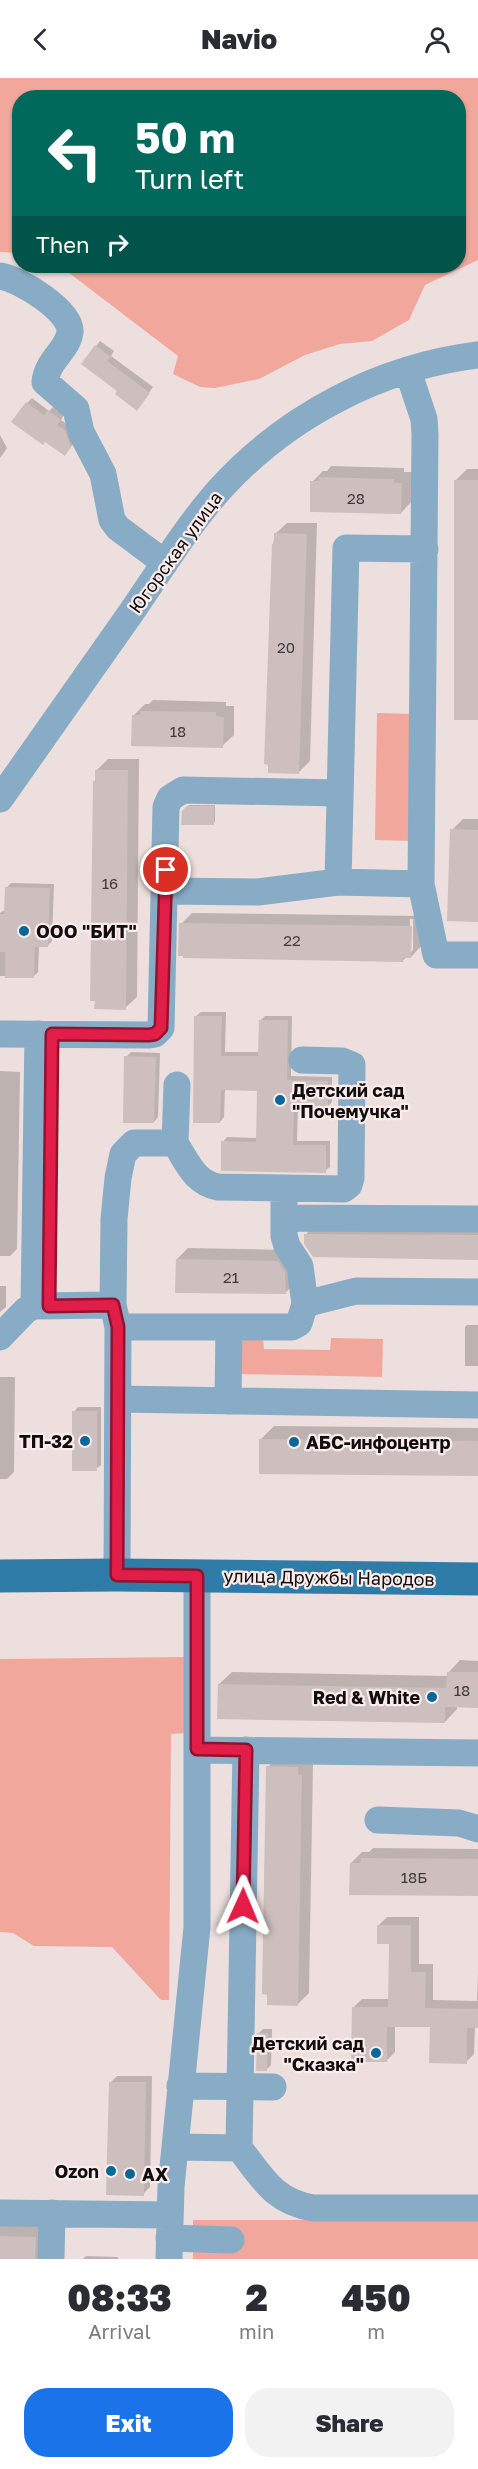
<!DOCTYPE html>
<meta charset="utf-8">
<style>
:root{--surface:#fff;--page:#f2f2f3;--text:#2b2b33;--muted:#7c7c81;--accent:#1a73e8}
body{margin:0;font-family:"Golos Text",sans-serif;background:var(--page);color:var(--text);height:100vh;display:flex;flex-direction:column;font-size:22px;white-space:nowrap}
*{box-sizing:border-box;margin:0}
p{font-size:20px;color:var(--muted)}
.icon{flex:none;width:33px;height:33px;fill:none;stroke:currentColor;stroke-width:2;stroke-linecap:round;stroke-linejoin:round}
.map{position:relative;height:2181px;overflow:hidden}
.drawer{display:flex;flex-direction:column;background:var(--surface);flex:1}
.drawer>*{flex:none}
.banner{position:absolute;left:12px;top:12px;width:454px;height:183px;border-radius:24px;box-shadow:0 2px 4px #0004;background:#00695c;color:#fff;overflow:hidden}
.pin{position:absolute;display:grid;place-items:center;width:51px;height:51px;color:#fff;margin:-26px;border:3px solid #fff;border-radius:50%;box-shadow:0 2px 6px #0007}
.me{position:absolute;width:66px;margin:-33px;rotate:1deg;stroke-linejoin:round;filter:drop-shadow(0 0 4px #0008)}
.turn{display:flex;align-items:center;gap:21px;height:126px;padding:0 24px;font-size:27px}
.turn .icon{width:78px;height:78px;stroke-width:2.5}
.turn b{display:block;font-size:42px;line-height:51px}
.then{display:flex;align-items:center;height:57px;padding:0 24px;background:#0003;gap:12px;font-size:22px}
.eta{display:flex;justify-content:space-evenly;align-items:center;height:102px;text-align:center}
.eta b{font-size:36px;font-weight:800;line-height:42px}
.primary-button{display:flex;gap:12px;margin-top:auto;padding:12px 24px}
.primary-button a{flex:1;height:69px;border-radius:24px;background:var(--accent);color:#fff;font-size:24px;font-weight:800;line-height:69px;text-align:center}
.primary-button a+a{background:var(--page);color:var(--text)}
header{display:flex;justify-content:space-between;align-items:center;height:78px;padding:0 24px;background:var(--surface);font-size:27px;font-weight:800}
.map>svg:first-child{display:block}
.green{fill:#f2a79d}
.shadow{fill:#0003;fill-rule:evenodd}
.building{fill:#ccbfbd}
.lines{fill:none;stroke-linecap:round;stroke-linejoin:round}
.minor{stroke:#88acc5;stroke-width:27}
.major{stroke:#307ca9;stroke-width:33}
.route-casing{stroke:#92132f;stroke-width:15}
.route{stroke:#e11d48;stroke-width:10}
.poi-dot{fill:#076897;stroke:#faecea;stroke-width:2}
.labels{text-anchor:middle;dominant-baseline:central;stroke-width:4.5;stroke-linejoin:round;paint-order:stroke}
.number-label{font-size:15px;fill:#403a39}
.street-label{font-size:18px;fill:#120d0d;stroke:#faecea}
.poi-label{font-size:18px;font-weight:bold;fill:#120d0d;stroke:#faecea;text-anchor:start}
</style>
<header><svg class="icon" aria-label="back" viewBox="0 0 24 24"><path d="M15 5l-7 7 7 7"/></svg>Navio<svg class="icon" aria-label="person" viewBox="0 0 24 24"><circle cx="12" cy="8" r="4"/><path d="M4 21q1-7 8-7t8 7"/></svg></header>
<div class="map">
<svg width="478" height="2181" viewBox="0 0 478 2181">
<rect width="100%" height="100%" fill="#eddfdd"/>
<path class="green" d="M 0,0 L 478,0 L 478,182 L 425,207 L 409,242 L 372,263 L 340,266 L 305,277 L 259,301 L 215,310 L 200,309 L 173,296 L 178,278 L 60,188 L 459,188 L 459,20 L 20,20 L 19,175 L 0,174 Z
M 377,635 L 415,636 L 413,763 L 375,762 Z
M 331,1260 L 383,1261 L 382,1299 L 238,1296 L 238,1261 L 263,1261 L 264,1271 L 330,1272 Z
M 186,1579 L 186,1655 L 171,1656 L 169,1922 L 161,1922 L 112,1869 L 34,1868 L 13,1855 L 0,1854 L 0,1581 Z
M 193,2142 L 478,2142 L 478,2181 L 193,2181 Z"/>
<path class="shadow" d="M 100,263 L 114,273 L 111,278 L 153,309 L 141,326 L 119,313 L 96,268 Z
M 32,320 L 49,333 L 53,329 L 64,337 L 61,342 L 69,348 L 75,364 L 69,371 L 27,325 Z
M 0,357 L 7,370 L 0,380 Z
M 331,388 L 404,390 L 404,394 L 413,394 L 412,423 L 401,435 L 312,404 L 323,393 L 327,393 Z
M 467,391 L 478,391 L 478,640 L 456,402 Z
M 287,445 L 317,445 L 310,683 L 299,694 L 273,467 L 275,456 Z
M 153,622 L 226,624 L 226,628 L 234,628 L 234,657 L 222,668 L 134,637 L 145,626 L 149,626 Z
M 108,681 L 139,681 L 137,919 L 125,930 L 95,703 L 97,692 Z
M 190,727 L 215,727 L 215,744 L 213,746 L 186,729 Z
M 463,741 L 478,741 L 478,842 L 452,752 Z
M 11,805 L 54,806 L 52,863 L 47,868 L 39,868 L 38,894 L 33,899 L 0,898 L 0,835 L 5,832 L 6,810 Z
M 192,835 L 422,838 L 422,867 L 411,879 L 407,879 L 402,883 L 181,846 ZM 410,841 L 413,841 L 413,872 L 410,875 Z
M 201,934 L 226,934 L 225,974 L 260,974 L 260,943 L 265,938 L 292,938 L 291,998 L 332,999 L 332,1024 L 327,1029 L 298,1028 L 297,1063 L 330,1063 L 330,1089 L 325,1093 L 223,1064 L 227,1059 L 258,1060 L 258,1011 L 225,1011 L 224,1039 L 220,1044 L 196,938 Z
M 131,974 L 160,975 L 158,1039 L 154,1044 L 126,979 Z
M 0,993 L 20,994 L 17,1171 L 10,1178 L 0,1178 Z
M 317,1145 L 478,1146 L 478,1180 L 306,1156 Z
M 188,1170 L 289,1172 L 296,1204 L 285,1215 L 177,1181 Z
M 0,1208 L 6,1208 L 6,1229 L 0,1234 Z
M 467,1247 L 478,1247 L 478,1288 L 465,1288 L 465,1249 Z
M 0,1299 L 15,1299 L 14,1394 L 7,1401 L 0,1401 Z
M 78,1329 L 101,1329 L 101,1387 L 96,1391 L 74,1334 Z
M 274,1348 L 478,1350 L 478,1397 L 261,1361 Z
M 460,1582 L 478,1583 L 478,1628 L 457,1628 L 457,1631 L 445,1644 L 219,1606 L 232,1594 L 448,1598 L 448,1595 Z
M 279,1678 L 313,1686 L 309,1915 L 298,1926 L 268,1689 Z
M 373,1770 L 478,1771 L 478,1816 L 351,1785 L 362,1774 L 369,1774 Z
M 387,1839 L 419,1839 L 419,1886 L 433,1886 L 433,1922 L 477,1923 L 478,1895 L 478,1949 L 475,1949 L 474,1976 L 466,1984 L 431,1948 L 395,1947 L 395,1974 L 386,1983 L 354,1929 L 362,1921 L 389,1921 L 390,1864 L 379,1847 Z
M 263,1951 L 272,1951 L 271,1987 L 266,1992 L 258,1956 Z
M 117,1998 L 152,1998 L 150,2109 L 143,2116 L 110,2005 Z
M 0,2148 L 46,2148 L 52,2181 L 0,2181 Z
M 86,2178 L 118,2179 L 118,2181 L 83,2181 Z"/>
<path class="building" d="M 95,267 L 111,279 L 107,283 L 150,315 L 137,333 L 115,316 L 117,313 L 81,286 Z
M 26,324 L 44,337 L 48,332 L 61,342 L 57,347 L 65,352 L 71,369 L 65,378 L 45,364 L 43,367 L 11,344 Z
M 319,399 L 394,401 L 394,405 L 402,405 L 401,436 L 310,434 L 310,403 L 319,403 Z
M 454,402 L 478,402 L 478,642 L 454,642 Z
M 274,455 L 307,456 L 299,696 L 268,695 L 268,687 L 264,686 L 272,466 L 274,466 Z
M 140,633 L 216,634 L 216,638 L 224,639 L 223,670 L 131,668 L 132,637 L 140,637 Z
M 95,692 L 128,692 L 126,932 L 94,931 L 95,923 L 90,923 L 93,703 L 95,703 Z
M 187,728 L 214,728 L 214,747 L 181,747 L 182,733 Z
M 450,751 L 478,752 L 478,844 L 447,843 Z
M 5,809 L 50,810 L 48,869 L 35,869 L 34,900 L 5,900 L 5,874 L 0,874 L 0,836 L 4,836 Z
M 179,845 L 412,848 L 411,880 L 403,880 L 403,884 L 183,880 L 183,878 L 178,878 Z
M 194,938 L 222,938 L 221,978 L 258,978 L 259,942 L 288,942 L 287,1002 L 328,1003 L 328,1030 L 294,1030 L 293,1067 L 326,1067 L 326,1095 L 221,1093 L 221,1063 L 256,1064 L 257,1013 L 221,1012 L 220,1045 L 193,1045 Z
M 124,978 L 156,979 L 154,1045 L 123,1045 Z
M 304,1156 L 478,1157 L 478,1182 L 313,1179 L 304,1166 Z
M 176,1181 L 278,1183 L 285,1194 L 286,1216 L 175,1215 Z
M 72,1333 L 97,1333 L 97,1393 L 72,1393 Z
M 259,1361 L 478,1363 L 478,1398 L 259,1396 Z
M 447,1594 L 478,1594 L 478,1630 L 445,1629 L 445,1645 L 217,1641 L 218,1606 L 446,1610 Z
M 266,1688 L 298,1689 L 298,1696 L 302,1697 L 298,1928 L 267,1927 L 267,1917 L 262,1916 Z
M 361,1780 L 478,1781 L 478,1818 L 349,1817 L 350,1785 L 360,1785 Z
M 377,1847 L 411,1847 L 411,1894 L 426,1894 L 425,1930 L 478,1931 L 478,1950 L 467,1950 L 467,1986 L 429,1985 L 430,1949 L 387,1949 L 387,1984 L 351,1984 L 352,1929 L 388,1929 L 389,1866 L 377,1866 Z
M 257,1955 L 268,1955 L 267,1993 L 256,1993 Z
M 109,2004 L 146,2004 L 144,2118 L 106,2117 Z
M 0,2158 L 36,2159 L 35,2181 L 0,2181 Z"/>
<g class="lines">
<path class="minor" d="M 0,198 C 18,200 72,233 70,254 C 68,272 47,282 45,304 L 76,331 L 81,354 L 103,396 L 112,442 L 118,450 L 165,485
M 408,293 L 424,341 L 425,357 L 421,806 L 436,877 L 478,877
M 0,721 C 43,660 85,600 128,539 C 158,496 186,449 221,410 C 287,338 380,289 478,277
M 338,804 L 346,470 L 425,471
M 166,813 L 258,814 L 338,804 L 421,806
M 0,956 L 149,957 L 155,956 L 161,950 L 166,729 L 170,720 L 183,712 L 340,715
M 175,1065 L 177,1007
M 284,1124 L 284,1158 L 287,1168 L 300,1188 L 305,1226
M 284,1140 L 478,1141
M 113,1227 L 114,1141 L 118,1100 L 123,1076 L 134,1065 L 175,1065 C 188,1085 194,1104 218,1109 L 344,1111 L 349,1107 L 351,1100 L 352,987 L 342,983 L 302,982
M 34,1228 L 113,1227 L 118,1249 L 117,1497
M 118,1249 L 292,1249 L 299,1245 L 305,1226 L 356,1213 L 478,1214
M 0,1259 L 26,1232 L 34,1228 L 38,956
M 118,1321 L 478,1327
M 228,1323 L 229,1249
M 197,1672 L 478,1675
M 246,1672 L 239,2070 C 263,2100 273,2123 313,2130 L 478,2130
M 378,1742 L 459,1745 L 478,1751
M 180,2008 L 273,2009
M 175,2069 L 239,2070
M 0,2135 L 169,2137
M 169,2160 L 231,2162
M 51,2181 L 52,2135
M 169,2181 L 171,2109 L 197,1849 L 197,1498"/>
<path class="major" d="M 0,1498 L 117,1497 L 478,1501"/>
</g>
<g class="lines">
<g class="route-casing">
<path id="route" d="M 166,792 L 161,950 L 155,956 L 149,957 L 52,956 L 49,1228 L 113,1227 L 118,1249 L 117,1497 L 197,1498 L 197,1671 L 246,1672 L 243,1828"/>
</g>
<use href="#route" class="route"/>
</g>
<g class="poi-dot">
<circle cx="24" cy="853" r="6"/>
<circle cx="280" cy="1022" r="6"/>
<circle cx="85" cy="1363" r="6"/>
<circle cx="294" cy="1364" r="6"/>
<circle cx="432" cy="1619" r="6"/>
<circle cx="376" cy="1975" r="6"/>
<circle cx="111" cy="2093" r="6"/>
<circle cx="130" cy="2096" r="6"/>
</g>
<g class="labels">
<g class="number-label">
<text x="356" y="420">28</text>
<text x="286" y="569">20</text>
<text x="178" y="653">18</text>
<text x="110" y="805">16</text>
<text x="292" y="862">22</text>
<text x="231" y="1199">21</text>
<text x="462" y="1612">18</text>
<text x="414" y="1799">18Б</text>
</g>
<g class="street-label">
<text transform="translate(175 474) rotate(-54)">Югорская улица</text>
<text transform="translate(329 1499) rotate(1)">улица Дружбы Народов</text>
</g>
<g class="poi-label">
<text x="36" y="853">ООО "БИТ"</text>
<text x="292" y="1012">Детский сад<tspan x="292" dy="21">"Почемучка"</tspan></text>
<text x="73" y="1363" text-anchor="end">ТП-32</text>
<text x="306" y="1364">АБС-инфоцентр</text>
<text x="420" y="1619" text-anchor="end">Red &amp; White</text>
<text x="364" y="1965" text-anchor="end">Детский сад<tspan x="364" dy="21">"Сказка"</tspan></text>
<text x="99" y="2093" text-anchor="end">Ozon</text>
<text x="142" y="2096">АХ</text>
</g>
</g>
</svg>
<div class="pin" style="left:166px;top:792px;background:#d93025"><svg class="icon" aria-label="arrive" viewBox="0 0 24 24"><path d="M6 21V4h12l-3 4 3 4H6"/></svg></div>
<svg class="me" style="left:243px;top:1828px" viewBox="-20 -20 40 40"><path d="M0-17L14 15 0 8-14 15z" fill="#e11d48" stroke="#fff" stroke-width="4"/></svg>
<div class="banner">
<div class="turn"><svg class="icon" aria-label="left" viewBox="0 0 24 24"><path d="M17 20v-9H6M10 6l-5 5 5 5"/></svg><div><b>50 m</b>Turn left</div></div>
<div class="then">Then<svg class="icon" aria-label="right" viewBox="0 0 24 24"><path d="M7 20v-9h11M14 6l5 5-5 5"/></svg></div>
</div>
</div>
<section class="drawer">
<div class="eta">
<div><b>08:33</b><p>Arrival</p></div>
<div><b>2</b><p>min</p></div>
<div><b>450</b><p>m</p></div>
</div>
<div class="primary-button"><a>Exit</a><a>Share</a></div>
</section>
